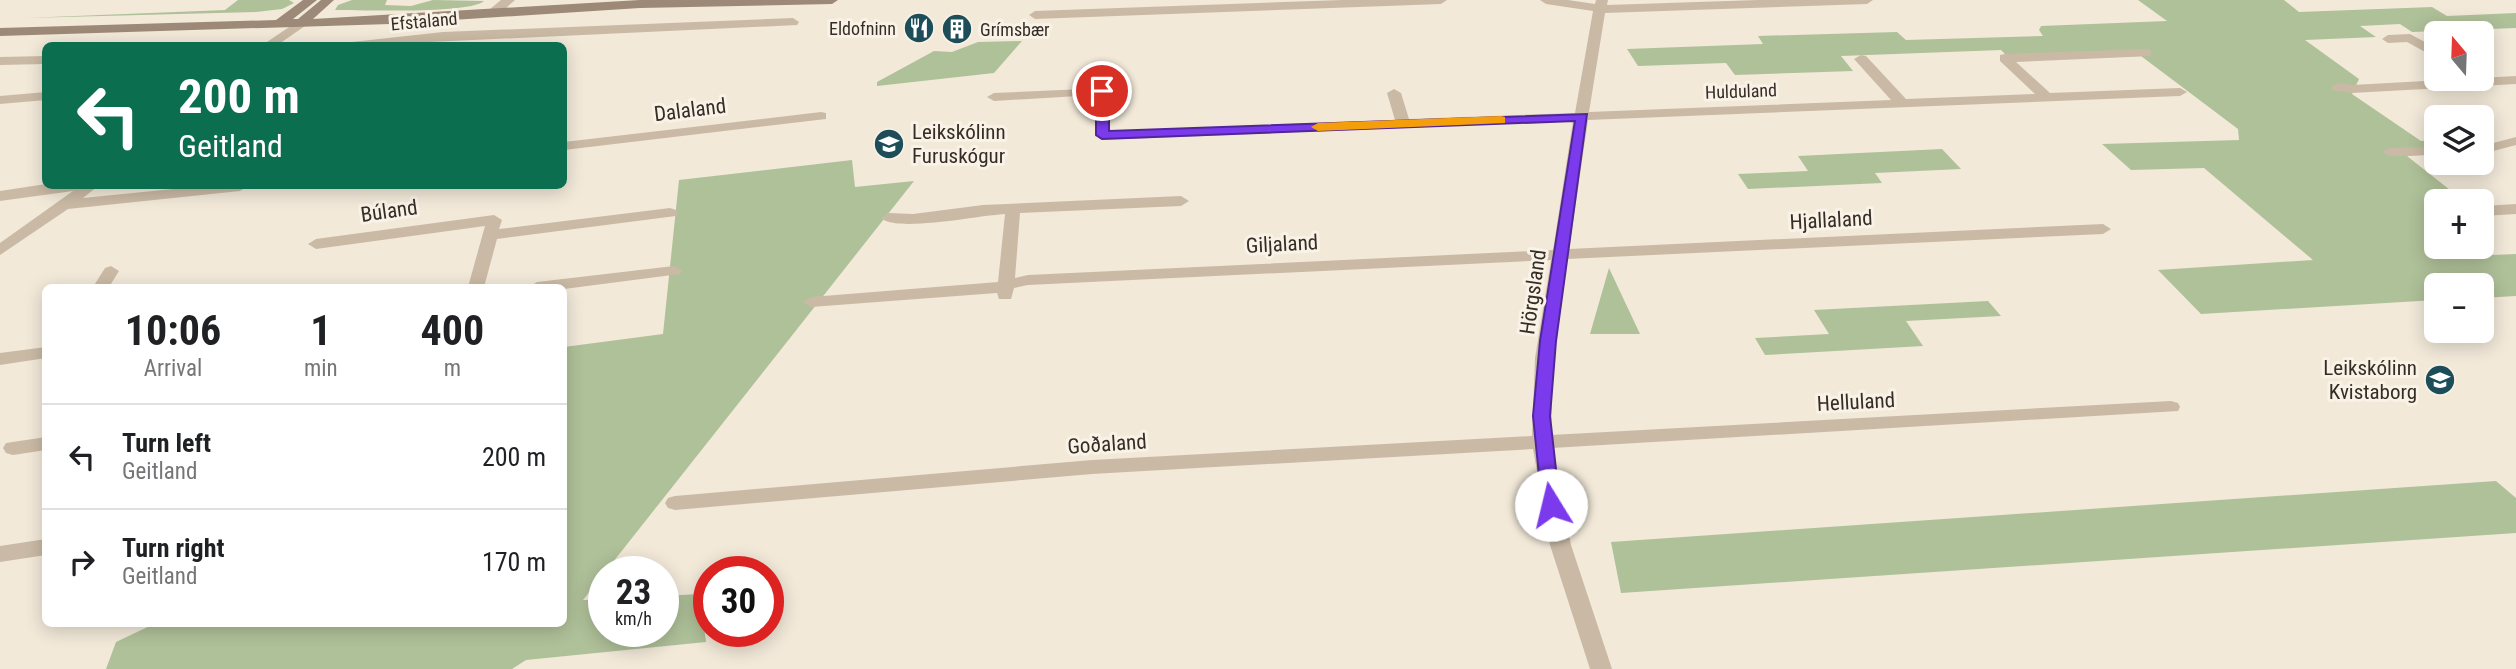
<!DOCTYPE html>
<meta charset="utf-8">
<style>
:root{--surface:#fff;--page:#f2f2f2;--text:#202124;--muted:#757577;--line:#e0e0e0}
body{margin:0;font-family:"Roboto Condensed",sans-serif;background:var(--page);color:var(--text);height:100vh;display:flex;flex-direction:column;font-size:26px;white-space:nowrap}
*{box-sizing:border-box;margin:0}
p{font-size:23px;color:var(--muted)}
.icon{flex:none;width:38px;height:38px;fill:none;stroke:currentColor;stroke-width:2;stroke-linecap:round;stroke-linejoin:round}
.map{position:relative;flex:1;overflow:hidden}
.panel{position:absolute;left:42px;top:284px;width:525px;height:343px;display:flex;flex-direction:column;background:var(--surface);border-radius:10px;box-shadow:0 4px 18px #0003}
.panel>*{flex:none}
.banner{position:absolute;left:42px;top:42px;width:525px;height:147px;border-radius:10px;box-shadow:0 4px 18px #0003;background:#0b6e4f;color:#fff;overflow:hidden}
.needle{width:46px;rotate:341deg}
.buttons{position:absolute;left:2424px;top:21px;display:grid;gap:14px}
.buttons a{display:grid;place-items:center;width:70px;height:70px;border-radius:10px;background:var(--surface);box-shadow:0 4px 18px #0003;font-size:35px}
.speed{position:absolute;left:588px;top:556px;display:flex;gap:14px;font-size:35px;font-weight:700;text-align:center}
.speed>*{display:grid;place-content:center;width:91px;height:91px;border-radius:50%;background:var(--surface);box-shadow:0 4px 18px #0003;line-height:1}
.speed small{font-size:18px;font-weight:400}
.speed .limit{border:10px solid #d22;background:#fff;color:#111}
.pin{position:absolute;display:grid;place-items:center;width:60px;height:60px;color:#fff;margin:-30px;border:4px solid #fff;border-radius:50%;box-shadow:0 2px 7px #0007}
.me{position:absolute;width:77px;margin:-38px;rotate:351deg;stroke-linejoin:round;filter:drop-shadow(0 0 5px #0008)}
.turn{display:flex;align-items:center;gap:24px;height:147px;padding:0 21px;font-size:32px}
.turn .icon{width:91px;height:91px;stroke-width:2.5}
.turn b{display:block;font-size:49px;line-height:60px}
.eta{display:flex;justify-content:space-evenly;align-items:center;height:119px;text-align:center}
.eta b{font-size:42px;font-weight:700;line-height:49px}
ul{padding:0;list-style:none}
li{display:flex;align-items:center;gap:21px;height:105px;padding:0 21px;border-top:2px solid var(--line)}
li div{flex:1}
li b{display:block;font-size:26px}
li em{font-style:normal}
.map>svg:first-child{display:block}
.green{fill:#afc199}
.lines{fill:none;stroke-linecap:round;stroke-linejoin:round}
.minor{fill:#cabaa5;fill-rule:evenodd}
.secondary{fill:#9d8977;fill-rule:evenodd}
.route{fill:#7c3aed;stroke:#51269a;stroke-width:2}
.slow{fill:#f59e0b}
.labels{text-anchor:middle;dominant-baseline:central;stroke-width:6;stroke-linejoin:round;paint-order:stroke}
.far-street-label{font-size:18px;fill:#362d27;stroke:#f9f2e6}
.far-poi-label{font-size:18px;fill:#362d27;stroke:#f9f2e6;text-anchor:end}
.street-label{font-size:21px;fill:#362d27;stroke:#f9f2e6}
.poi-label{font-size:21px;fill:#362d27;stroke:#f9f2e6;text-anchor:start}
</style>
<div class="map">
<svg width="2516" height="669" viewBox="0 0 2516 669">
<rect width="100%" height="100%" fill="#f2e9d9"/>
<path class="green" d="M 238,0 L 289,0 L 294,3 L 282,9 L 256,12 L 25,18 L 225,10 Z
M 352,0 L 387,0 L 385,5 L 411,6 L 433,0 L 484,1 C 470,14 361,10 335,10 L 338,5 Z
M 2138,0 L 2284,0 L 2299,12 L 2432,7 L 2447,16 L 2516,13 L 2516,28 L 2412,32 L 2400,24 L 2360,26 L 2376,37 L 2305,40 L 2359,79 L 2352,94 L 2421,141 L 2436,140 L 2436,154 L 2407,156 L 2464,201 L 2436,201 L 2436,247 L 2482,245 L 2492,255 L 2516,254 L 2516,296 L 2482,298 L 2482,285 L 2436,285 L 2436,300 L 2201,314 L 2158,270 L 2313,260 L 2204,168 L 2131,170 L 2102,144 L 2239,140 L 2238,129 L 2141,56 L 2012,61 L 2001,50 L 1841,56 L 1853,71 L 1735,75 L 1726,63 L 1638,66 L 1627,49 L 1763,44 L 1758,36 L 1897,32 L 1906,40 L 2043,36 L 2039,30 L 2041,26 L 2167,21 Z
M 1022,41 L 994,73 L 877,86 L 877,82 L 934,51 L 952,52 L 978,42 Z
M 1942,149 L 1961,169 L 1875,173 L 1882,183 L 1748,189 L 1738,174 L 1808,171 L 1798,156 Z
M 852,160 L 855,187 L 914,181 L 583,600 L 604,600 L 604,632 L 663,632 L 663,596 L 700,594 L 706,642 L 526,660 L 512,669 L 106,669 L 116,642 L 156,623 L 564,623 L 564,347 L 663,334 L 679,180 Z
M 1609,268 L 1640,334 L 1590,334 Z
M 1988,301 L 2001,316 L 1906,321 L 1923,346 L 1765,355 L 1755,338 L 1829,334 L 1814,310 Z
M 2496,481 L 2516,498 L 2516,533 L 1621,593 L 1611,542 Z"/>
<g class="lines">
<path class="minor" d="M 501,0 L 515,0 L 498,15 L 490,15 L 490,9 Z
M 1342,0 L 1447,0 L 1441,4 L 1035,19 L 1029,15 L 1035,11 Z
M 1540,0 L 1568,0 L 1595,4 L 1596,0 L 1608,0 L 1607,5 L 1758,0 L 1873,0 L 1867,4 L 1605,13 L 1589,112 L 1891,100 L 1854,59 L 1861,55 L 1866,56 L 1906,99 L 2035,94 L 2000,61 L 2000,55 L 2005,54 L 2146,49 L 2151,50 L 2151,56 L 2016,62 L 2050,93 L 2180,88 L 2187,92 L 2180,96 L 1588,120 L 1569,249 L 2103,224 L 2111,229 L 2103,234 L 1567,259 L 1553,358 L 1551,435 L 2171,401 L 2178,403 L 2180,407 L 2178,411 L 1552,448 L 1571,545 L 1612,669 L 1590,669 L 1550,545 L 1533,449 L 1092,474 L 675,510 L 668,508 L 665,503 L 668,498 L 675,496 L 1092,460 L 1532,436 L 1535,358 L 1551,260 L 1028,285 L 1014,288 L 1011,299 L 999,299 L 997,293 L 811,307 L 803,302 L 811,297 L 998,282 L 1005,214 C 981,215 896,233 881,218 L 889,213 L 913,214 L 983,205 L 1181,196 L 1189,201 L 1181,206 L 1020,213 L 1015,278 L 1028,275 L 1553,250 L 1573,121 L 1102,140 L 1095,136 L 1095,95 L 994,101 L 987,97 L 994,93 L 1107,88 L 1109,131 L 1395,120 L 1387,93 L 1394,89 L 1401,93 L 1409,119 L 1575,113 L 1593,11 L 1546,4 Z
M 793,18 L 799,22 L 797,25 L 346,46 L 352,42 L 443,32 Z
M 301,19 L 307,23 L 305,26 L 276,46 L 261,46 Z
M 2410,34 L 2436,48 L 2436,58 L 2407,42 L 2388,43 L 2382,39 L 2388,35 Z
M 46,56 L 46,64 L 0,65 L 0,57 Z
M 2516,76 L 2516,84 L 2352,93 L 2333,90 L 2331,87 L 2338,83 L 2352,85 Z
M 46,92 L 46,100 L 0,104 L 0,96 Z
M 821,112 L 826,113 L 826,119 L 564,150 L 564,142 Z
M 2516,137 L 2516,145 L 2482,154 L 2482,146 Z
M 2436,147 L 2436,155 L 2389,156 L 2382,152 L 2389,148 Z
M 46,184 L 98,186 L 83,198 L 203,186 L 248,186 L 240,191 L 68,209 L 0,255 L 0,243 L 73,191 L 0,201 L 0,191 Z
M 2516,204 L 2516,214 L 2482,216 L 2482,206 Z
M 670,208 L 676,210 L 678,213 L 676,216 L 497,239 L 484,287 L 468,287 L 485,226 L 316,249 L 308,244 L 316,239 L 494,215 L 502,220 L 499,229 Z
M 111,266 L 119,271 L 109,287 L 93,287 L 105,268 Z
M 674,266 L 682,271 L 680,274 L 564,289 L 529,287 L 537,282 Z
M 46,347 L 46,358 L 0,365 L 0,353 Z
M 46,437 L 46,450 L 13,455 L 6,453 L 3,448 L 6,443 Z
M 46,539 L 46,555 L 0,562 L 0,546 Z"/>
<path class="secondary" d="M 303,0 L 317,0 L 293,19 L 298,19 L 321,0 L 334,0 L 313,19 L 640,0 L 838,0 L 832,4 L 640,8 L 390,24 L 0,36 L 0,28 L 276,20 Z"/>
</g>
<path class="route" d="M 1102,87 L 1109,91 L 1109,131 L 1587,114 L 1556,341 L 1550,416 L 1560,505 L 1557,510 L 1544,510 L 1542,505 L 1533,416 L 1540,341 L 1575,121 L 1102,139 L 1096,135 L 1096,91 Z"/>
<path class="slow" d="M 1501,116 L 1505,117 L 1505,123 L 1318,131 L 1311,127 L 1318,123 Z"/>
<defs>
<g id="restaurant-disc" transform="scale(1.575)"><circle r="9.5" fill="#1c4d58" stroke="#f9f2e6"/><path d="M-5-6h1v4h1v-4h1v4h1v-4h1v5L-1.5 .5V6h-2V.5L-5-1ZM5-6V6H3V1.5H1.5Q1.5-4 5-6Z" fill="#fff"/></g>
<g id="building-disc" transform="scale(1.575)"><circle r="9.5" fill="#1c4d58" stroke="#f9f2e6"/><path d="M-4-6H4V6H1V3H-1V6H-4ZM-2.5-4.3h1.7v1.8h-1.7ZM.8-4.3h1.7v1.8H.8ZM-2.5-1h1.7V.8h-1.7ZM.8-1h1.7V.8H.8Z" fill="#fff"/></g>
<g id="school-disc" transform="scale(1.575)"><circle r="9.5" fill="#1c4d58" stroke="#f9f2e6"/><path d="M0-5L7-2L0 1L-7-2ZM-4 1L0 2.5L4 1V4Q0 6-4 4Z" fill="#fff"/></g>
</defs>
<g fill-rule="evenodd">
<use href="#restaurant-disc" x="919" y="28"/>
<use href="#building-disc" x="957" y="29"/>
<use href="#school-disc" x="889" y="144"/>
<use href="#school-disc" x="2440" y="380"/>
</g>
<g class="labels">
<g class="far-street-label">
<text transform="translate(424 21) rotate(-5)">Efstaland</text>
<text transform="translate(1741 91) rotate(-2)">Hulduland</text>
</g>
<g class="far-poi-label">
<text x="896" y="28">Eldofninn</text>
<text x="980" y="29" text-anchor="start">Grímsbær</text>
</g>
<g class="street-label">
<text transform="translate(690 110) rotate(-7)">Dalaland</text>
<text transform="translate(389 211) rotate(-8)">Búland</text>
<text transform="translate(1831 220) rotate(-3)">Hjallaland</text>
<text transform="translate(1282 244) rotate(-3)">Giljaland</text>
<text transform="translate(1533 292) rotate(-82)">Hörgsland</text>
<text transform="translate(1856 402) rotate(-3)">Helluland</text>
<text transform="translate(1107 444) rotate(-4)">Goðaland</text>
</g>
<g class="poi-label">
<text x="912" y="132">Leikskólinn<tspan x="912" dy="24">Furuskógur</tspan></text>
<text x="2417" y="368" text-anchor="end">Leikskólinn<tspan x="2417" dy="24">Kvistaborg</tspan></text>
</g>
</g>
</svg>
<div class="buttons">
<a><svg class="needle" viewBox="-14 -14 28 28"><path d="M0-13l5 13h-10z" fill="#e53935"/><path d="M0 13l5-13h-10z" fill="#757577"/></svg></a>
<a><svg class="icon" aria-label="layers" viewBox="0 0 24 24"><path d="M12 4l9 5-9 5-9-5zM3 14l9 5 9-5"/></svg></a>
<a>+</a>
<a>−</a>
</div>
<div class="speed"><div>23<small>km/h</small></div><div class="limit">30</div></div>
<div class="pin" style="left:1102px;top:91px;background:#d93025"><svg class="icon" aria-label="arrive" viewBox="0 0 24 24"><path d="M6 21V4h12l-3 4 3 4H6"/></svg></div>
<svg class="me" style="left:1551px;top:505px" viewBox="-20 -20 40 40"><circle r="19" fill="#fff"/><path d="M0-13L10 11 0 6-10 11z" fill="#7c3aed"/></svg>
<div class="banner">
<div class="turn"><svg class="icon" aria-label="left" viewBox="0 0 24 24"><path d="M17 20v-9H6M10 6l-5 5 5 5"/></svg><div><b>200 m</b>Geitland</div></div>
</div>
<section class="panel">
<div class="eta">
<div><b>10:06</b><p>Arrival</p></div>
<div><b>1</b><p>min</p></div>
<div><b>400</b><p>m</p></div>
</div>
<ul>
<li><svg class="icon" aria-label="left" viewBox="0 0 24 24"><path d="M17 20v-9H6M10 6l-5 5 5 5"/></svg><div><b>Turn left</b><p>Geitland</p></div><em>200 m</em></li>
<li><svg class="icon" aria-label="right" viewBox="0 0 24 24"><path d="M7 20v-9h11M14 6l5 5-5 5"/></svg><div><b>Turn right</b><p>Geitland</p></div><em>170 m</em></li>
</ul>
</section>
</div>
